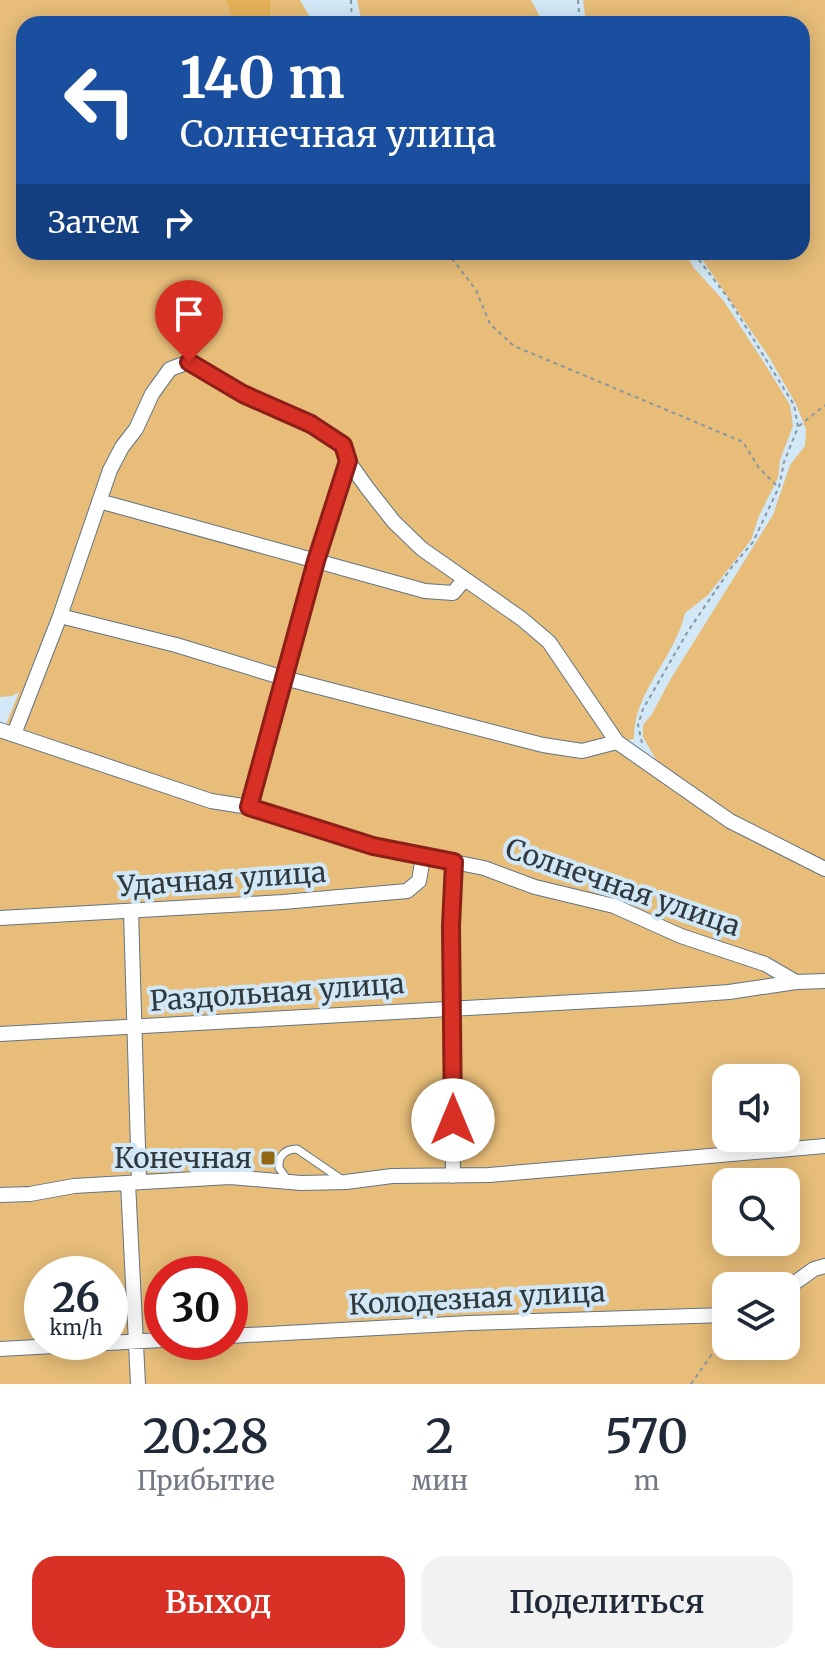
<!DOCTYPE html>
<html lang="ru">
<meta charset="utf-8">
<style>
:root{--surface:#fff;--page:#f2f2f3;--text:#1f2937;--muted:#747a83;--accent:#d93025}
body{margin:0;font-family:Merriweather,serif;background:var(--page);color:var(--text);height:100vh;display:flex;flex-direction:column;font-size:30px;white-space:nowrap}
*{box-sizing:border-box;margin:0}
p{font-size:26px;color:var(--muted)}
.icon{flex:none;width:44px;height:44px;fill:none;stroke:currentColor;stroke-width:2;stroke-linecap:round;stroke-linejoin:round}
.map{position:relative;height:1384px;overflow:hidden}
.panel{display:flex;flex-direction:column;background:var(--surface);flex:1}
.panel>*{flex:none}
.guide{position:absolute;left:16px;top:16px;width:794px;height:244px;border-radius:24px;box-shadow:0 4px 20px #0003;background:#1a4fa0;color:#fff;overflow:hidden}
.fabs{position:absolute;left:712px;top:1064px;display:grid;gap:16px}
.fabs a{display:grid;place-items:center;width:88px;height:88px;border-radius:16px;background:var(--surface);box-shadow:0 4px 20px #0003;font-size:40px}
.speed{position:absolute;left:24px;top:1256px;display:flex;gap:16px;font-size:40px;font-weight:700;text-align:center}
.speed>*{display:grid;place-content:center;width:104px;height:104px;border-radius:50%;background:var(--surface);box-shadow:0 4px 20px #0003;line-height:1}
.speed small{font-size:20px;font-weight:400}
.speed .limit{border:12px solid #d22;background:#fff;color:#111}
.pin{position:absolute;display:grid;place-items:center;width:68px;height:68px;color:#fff;margin:-82px -34px;border-radius:50% 50% 50% 0;rotate:-45deg;box-shadow:0 0 8px #0007}
.pin .icon{rotate:45deg}
.me{position:absolute;width:88px;margin:-44px;rotate:0deg;stroke-linejoin:round;filter:drop-shadow(0 0 6px #0008)}
.turn{display:flex;align-items:center;gap:28px;height:168px;padding:0 32px;font-size:36px}
.turn .icon{width:104px;height:104px;stroke-width:2.5}
.turn b{display:block;font-size:56px;line-height:68px}
.then{display:flex;align-items:center;height:76px;padding:0 32px;background:#0003;gap:16px;font-size:30px}
.eta{display:flex;justify-content:space-evenly;align-items:center;height:136px;text-align:center}
.eta b{font-size:48px;font-weight:600;line-height:56px}
.button{display:flex;gap:16px;margin-top:auto;padding:16px 32px}
.button a{flex:1;height:92px;border-radius:24px;background:var(--accent);color:#fff;font-size:32px;font-weight:600;line-height:92px;text-align:center}
.button a+a{background:var(--page);color:var(--text)}
.map>svg:first-child{display:block}
.green{fill:#e7bd79;fill-rule:evenodd}
.water{fill:#e5b158}
.lines{fill:none;stroke-linecap:round;stroke-linejoin:round}
.lane-casing{stroke:#617582;stroke-width:9}
.street-casing{stroke:#617582;stroke-width:16}
.path{stroke:#8797a1;stroke-width:2;stroke-dasharray:4 4;stroke-linecap:butt}
.lane{stroke:#fff;stroke-width:7}
.street{stroke:#fff;stroke-width:14}
.route-casing{stroke:#8d1f18;stroke-width:20}
.route{stroke:#d93025;stroke-width:14}
.poi-dot{fill:#936813;stroke:#d2e8f7;stroke-width:3}
.labels{text-anchor:middle;dominant-baseline:central;stroke-width:8;stroke-linejoin:round;paint-order:stroke}
.street-label{font-size:28px;fill:#30393e;stroke:#d2e8f7}
.poi-label{font-size:28px;fill:#30393e;stroke:#d2e8f7;text-anchor:end}
</style>
<div class="map">
<svg width="825" height="1384" viewBox="0 0 825 1384">
<rect width="100%" height="100%" fill="#d2e8f7"/>
<path class="green" d="M 0,0 L 226,0 L 234,24 L 24,24 L 24,252 L 685,252 L 694,268 L 723,300 L 763,361 L 790,405 L 793,426 L 780,460 L 778,478 L 759,516 L 751,540 L 708,595 L 685,613 C 675,658 633,692 634,739 L 622,741 L 658,763 L 643,737 L 643,725 L 652,714 L 670,680 L 773,515 L 790,465 L 805,446 L 806,429 L 796,404 L 769,357 L 697,252 L 802,252 L 802,24 L 586,24 L 583,0 L 825,0 L 825,1384 L 0,1384 L 0,726 L 5,727 L 19,692 L 12,696 L 0,697 ZM 726,1078 L 786,1078 L 786,1138 L 726,1138 ZM 726,1182 L 786,1182 L 786,1242 L 726,1242 ZM 42,1274 L 110,1274 L 110,1342 L 42,1342 ZM 162,1274 L 230,1274 L 230,1342 L 162,1342 ZM 726,1286 L 786,1286 L 786,1346 L 726,1346 Z
M 270,0 L 300,0 L 314,24 L 270,24 Z
M 357,0 L 531,0 L 544,24 L 362,24 Z"/>
<path class="water" d="M 226,0 L 270,0 L 270,24 L 234,24 Z"/>
<g class="lines">
<g class="lane-casing">
<path id="lane" d="M 287,1179 L 279,1168 C 278,1156 285,1149 297,1149 L 341,1179"/>
</g>
<g class="street-casing">
<path id="street" d="M 99,501 L 425,591 L 453,593 L 464,580
M 60,616 L 176,645 L 284,678 L 543,745 L 582,751 L 617,742
M 0,730 L 211,801 L 249,807 L 373,846 L 484,868 L 535,887 L 614,906 L 681,936 L 765,964 L 796,982
M 14,734 L 60,616 L 110,470 L 122,447 L 136,429 L 152,394 L 170,369 L 189,362 C 211,374 231,389 254,400 C 284,415 315,425 343,445 L 348,461 L 368,489 L 394,522 L 422,549 L 522,619 L 549,642 L 617,742 L 730,821 L 825,869
M 249,807 L 316,561 L 348,461
M 131,911 L 139,1182
M 0,918 L 283,902 L 407,891 L 419,881 L 423,857
M 0,1034 L 647,998 L 729,992 L 796,982 L 825,981
M 453,1176 L 451,926 L 454,862
M 128,1183 L 138,1384
M 0,1195 L 30,1194 L 74,1186 L 230,1177 L 301,1183 L 346,1182 L 392,1176 L 489,1175 L 825,1146
M 786,1289 L 814,1269 L 825,1266
M 230,1336 L 469,1323 L 726,1315
M 0,1349 L 162,1340"/>
</g>
<path class="path" d="M 351,0 L 352,24
M 578,0 L 580,24
M 447,252 L 476,290 L 490,324 L 514,346 L 743,442 L 759,468 L 778,487
M 799,426 L 825,405
M 642,743 L 638,725 L 643,709 L 688,631 L 731,568 L 753,542 L 779,487 L 784,462 L 798,427 L 794,405 L 728,298 L 693,252
M 691,1384 L 726,1334"/>
<use href="#lane" class="lane"/>
<use href="#street" class="street"/>
</g>
<g class="lines">
<g class="route-casing">
<path id="route" d="M 189,362 L 243,394 L 311,424 L 343,445 L 348,461 L 316,561 L 249,807 L 373,846 L 454,862 L 451,926 L 453,1120"/>
</g>
<use href="#route" class="route"/>
</g>
<rect class="poi-dot" x="260" y="1150" width="16" height="16" rx="4"/>
<g class="labels">
<g class="street-label">
<text transform="translate(222 879) rotate(-4)">Удачная улица</text>
<text transform="translate(623 887) rotate(19)">Солнечная улица</text>
<text transform="translate(277 992) rotate(-4)">Раздольная улица</text>
<text transform="translate(477 1298) rotate(-3)">Колодезная улица</text>
</g>
<g class="poi-label">
<text x="252" y="1158">Конечная</text>
</g>
</g>
</svg>
<div class="fabs">
<a><svg class="icon" aria-label="sound" viewBox="0 0 24 24"><path d="M4 9h4l5-4v14l-5-4H4zM17 9q2 3 0 6"/></svg></a>
<a><svg class="icon" aria-label="search" viewBox="0 0 24 24"><circle cx="10" cy="10" r="6"/><path d="M15 15l6 6"/></svg></a>
<a><svg class="icon" aria-label="layers" viewBox="0 0 24 24"><path d="M12 4l9 5-9 5-9-5zM3 14l9 5 9-5"/></svg></a>
</div>
<div class="speed"><div>26<small>km/h</small></div><div class="limit">30</div></div>
<div class="pin" style="left:189px;top:362px;background:#d93025"><svg class="icon" aria-label="arrive" viewBox="0 0 24 24"><path d="M6 21V4h12l-3 4 3 4H6"/></svg></div>
<svg class="me" style="left:453px;top:1120px" viewBox="-20 -20 40 40"><circle r="19" fill="#fff"/><path d="M0-13L10 11 0 6-10 11z" fill="#d93025"/></svg>
<div class="guide">
<div class="turn"><svg class="icon" aria-label="left" viewBox="0 0 24 24"><path d="M17 20v-9H6M10 6l-5 5 5 5"/></svg><div><b>140 m</b>Солнечная улица</div></div>
<div class="then">Затем<svg class="icon" aria-label="right" viewBox="0 0 24 24"><path d="M7 20v-9h11M14 6l5 5-5 5"/></svg></div>
</div>
</div>
<section class="panel">
<div class="eta">
<div><b>20:28</b><p>Прибытие</p></div>
<div><b>2</b><p>мин</p></div>
<div><b>570</b><p>m</p></div>
</div>
<div class="button"><a>Выход</a><a>Поделиться</a></div>
</section>
